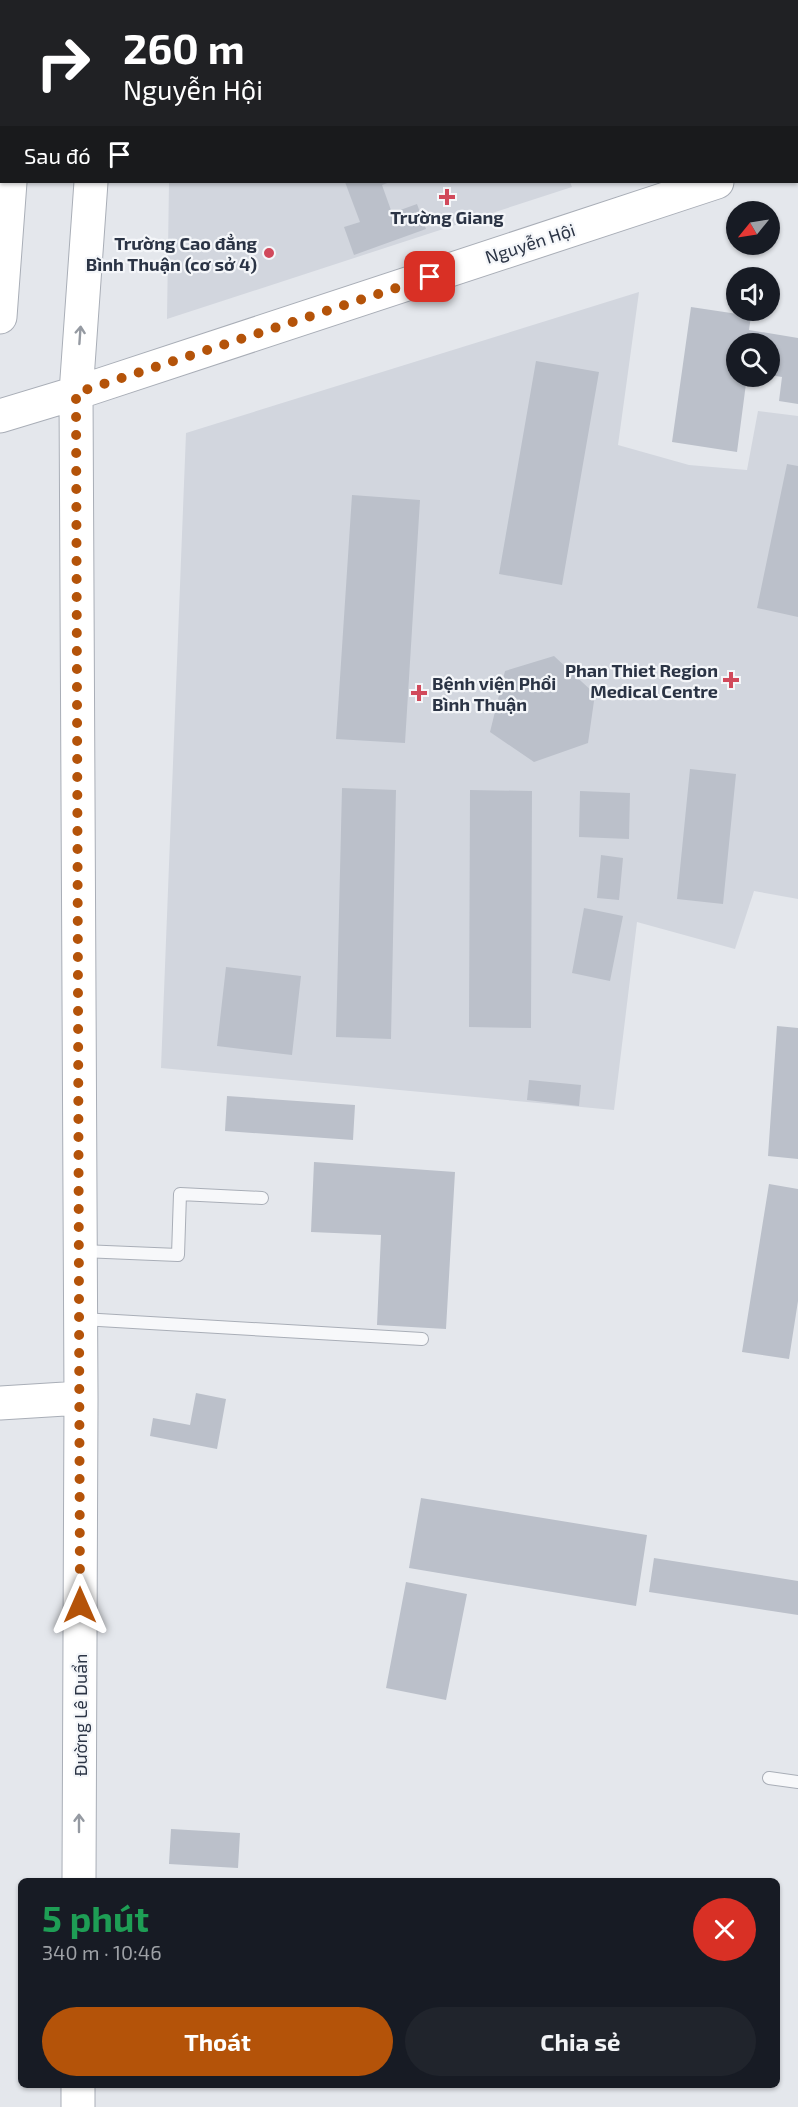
<!DOCTYPE html>
<html lang="vi">
<meta charset="utf-8">
<style>
:root{--surface:#171b24;--page:#20242c;--text:#f1f3f6;--muted:#9ea1a6;--accent:#b45309}
body{margin:0;font-family:"Exo 2",sans-serif;background:var(--page);color:var(--text);height:100vh;display:flex;flex-direction:column;font-size:22px;white-space:nowrap}
*{box-sizing:border-box;margin:0}
p{font-size:20px;color:var(--muted)}
.icon{flex:none;width:33px;height:33px;fill:none;stroke:currentColor;stroke-width:2;stroke-linecap:round;stroke-linejoin:round}
.map{position:relative;flex:1;overflow:hidden}
.side{position:absolute;left:18px;top:1878px;width:762px;height:210px;display:flex;flex-direction:column;background:var(--surface);border-radius:9px;box-shadow:0 2px 4px #0004}
.side>*{flex:none}
.hud{position:absolute;left:0px;top:0px;width:798px;height:183px;box-shadow:0 2px 4px #0004;background:#202124;color:#fff;overflow:hidden}
.needle{width:39px;rotate:240deg}
.fabs{position:absolute;left:726px;top:201px;display:grid;gap:12px}
.fabs a{display:grid;place-items:center;width:54px;height:54px;border-radius:50%;background:var(--surface);box-shadow:0 2px 4px #0004;font-size:30px}
.pin{position:absolute;display:grid;place-items:center;width:51px;height:51px;color:#fff;margin:-26px;border-radius:12px;box-shadow:0 3px 9px #0006}
.me{position:absolute;width:66px;margin:-33px;rotate:0deg;stroke-linejoin:round;filter:drop-shadow(0 0 4px #0008)}
.turn{display:flex;align-items:center;gap:21px;height:126px;padding:0 24px;font-size:27px}
.turn .icon{width:78px;height:78px;stroke-width:2.5}
.turn b{display:block;font-size:42px;line-height:51px}
.then{display:flex;align-items:center;height:57px;padding:0 24px;background:#0003;gap:12px;font-size:22px}
.round{display:grid;place-items:center;flex:none;width:63px;height:63px;border-radius:32px;background:var(--page)}
.summary{display:flex;align-items:center;justify-content:space-between;height:102px;padding:0 24px}
h1{font-size:36px;font-weight:700;line-height:45px;color:#1e9e55}
.primary-button{display:flex;gap:12px;margin-top:auto;padding:12px 24px}
.primary-button a{flex:1;height:69px;border-radius:36px;background:var(--accent);color:#fff;font-size:24px;font-weight:700;line-height:69px;text-align:center}
.primary-button a+a{background:var(--page);color:var(--text)}
.map>svg:first-child{display:block}
.built{fill:#d2d6de}
.building{fill:#bbc0ca}
.lines{fill:none;stroke-linecap:round;stroke-linejoin:round}
.lane-casing{stroke:#a9aeb7;stroke-width:14}
.secondary-casing{stroke:#a9aeb7;stroke-width:35}
.lane{stroke:#f7f8fa;stroke-width:12}
.secondary{stroke:#fff;stroke-width:33}
.oneway{stroke:#959aa2}
.route{stroke:#b45309;stroke-width:10;stroke-dasharray:0 18}
.poi-dot{fill:#d1495b;stroke:#f4f6f9;stroke-width:2}
.labels{text-anchor:middle;dominant-baseline:central;stroke-width:4.5;stroke-linejoin:round;paint-order:stroke}
.poi-label{font-size:18px;font-weight:bold;fill:#2b3445;stroke:#f4f6f9;text-anchor:end}
.street-label{font-size:18px;fill:#2b3445;stroke:#f4f6f9}
</style>
<div class="map">
<svg width="798" height="2107" viewBox="0 0 798 2107">
<rect width="100%" height="100%" fill="#e4e7ec"/>
<path class="built" d="M 172,0 L 507,0 L 507,1 L 172,2 Z
M 169,182 L 570,182 L 572,187 L 167,319 Z
M 639,292 L 618,445 L 689,465 L 747,470 L 758,411 L 798,416 L 798,899 L 754,891 L 735,949 L 637,922 L 614,1110 L 161,1068 L 186,433 Z"/>
<path class="building" d="M 345,182 L 390,182 L 382,185 L 392,213 L 417,204 L 426,229 L 354,255 L 344,227 L 360,222 Z
M 691,307 L 751,316 L 749,330 L 798,338 L 798,404 L 779,401 L 782,377 L 770,375 L 770,344 L 736,344 L 736,376 L 747,376 L 737,452 L 672,442 Z
M 536,361 L 599,372 L 562,585 L 499,574 Z
M 787,464 L 798,466 L 798,617 L 757,608 Z
M 352,495 L 420,500 L 405,743 L 336,739 Z
M 554,656 L 595,694 L 588,743 L 534,762 L 490,732 L 505,671 Z
M 690,769 L 736,774 L 723,904 L 677,899 Z
M 342,788 L 396,790 L 391,1039 L 336,1037 Z
M 470,790 L 532,791 L 531,1028 L 469,1027 Z
M 580,791 L 630,793 L 629,839 L 579,837 Z
M 601,855 L 623,858 L 619,900 L 597,898 Z
M 584,908 L 623,916 L 610,981 L 572,973 Z
M 226,967 L 301,976 L 292,1055 L 217,1046 Z
M 777,1026 L 798,1028 L 798,1159 L 768,1156 Z
M 529,1080 L 581,1085 L 579,1106 L 527,1100 Z
M 227,1096 L 355,1105 L 353,1140 L 225,1131 Z
M 314,1162 L 455,1172 L 446,1329 L 377,1325 L 381,1235 L 311,1232 Z
M 769,1184 L 798,1189 L 798,1301 L 789,1359 L 742,1352 Z
M 196,1393 L 226,1399 L 217,1449 L 150,1436 L 153,1418 L 190,1425 Z
M 421,1498 L 647,1535 L 636,1606 L 409,1568 Z
M 654,1558 L 798,1581 L 798,1615 L 649,1592 Z
M 406,1582 L 467,1594 L 446,1700 L 386,1688 Z
M 171,1829 L 240,1833 L 238,1868 L 169,1864 Z"/>
<g class="lines">
<g class="lane-casing">
<path id="lane" d="M 82,1251 L 178,1255 L 180,1194 L 262,1198
M 82,1319 L 422,1339
M 769,1778 L 798,1782"/>
</g>
<g class="secondary-casing">
<path id="secondary" d="M 23,2 L 23,0
M 104,2 L 104,0
M 796,155 L 798,155
M 0,317 L 10,182
M 0,416 L 76,393 L 717,182
M 0,1403 L 81,1398
M 79,1881 L 81,1398 L 76,393 L 91,182
M 78,2107 L 78,2085"/>
</g>
<use href="#lane" class="lane"/>
<use href="#secondary" class="secondary"/>
</g>
<defs><path id="oneway-shaft" d="M-6 0H5M1.5-3L5.5 0L1.5 3" fill="none" stroke-width="1.6" stroke-linecap="round" stroke-linejoin="round" transform="scale(1.5)"/></defs>
<g class="oneway">
<use href="#oneway-shaft" transform="translate(80 335) rotate(-86)"/>
<use href="#oneway-shaft" transform="translate(79 1823) rotate(-90)"/>
</g>
<g class="lines">
<path class="route" d="M 80,1605 L 76,393 L 430,277"/>
</g>
<g class="poi-dot">
<path d="M444 188h6v6h6v6h-6v6h-6v-6h-6v-6h6z"/>
<circle cx="269" cy="253" r="6"/>
<path d="M728 671h6v6h6v6h-6v6h-6v-6h-6v-6h6z"/>
<path d="M416 684h6v6h6v6h-6v6h-6v-6h-6v-6h6z"/>
</g>
<g class="labels">
<g class="poi-label">
<text x="447" y="217" text-anchor="middle">Trường Giang</text>
<text x="257" y="243">Trường Cao đẳng<tspan x="257" dy="21">Bình Thuận (cơ sở 4)</tspan></text>
<text x="718" y="670">Phan Thiet Region<tspan x="718" dy="21">Medical Centre</tspan></text>
<text x="432" y="683" text-anchor="start">Bệnh viện Phổi<tspan x="432" dy="21">Bình Thuận</tspan></text>
</g>
<g class="street-label">
<text transform="translate(530 243) rotate(-18)">Nguyễn Hội</text>
<text transform="translate(80 1715) rotate(-90)">Đường Lê Duẩn</text>
</g>
</g>
</svg>
<div class="fabs">
<a><svg class="needle" viewBox="-14 -14 28 28"><path d="M0-13l5 13h-10z" fill="#e53935"/><path d="M0 13l5-13h-10z" fill="#9ea1a6"/></svg></a>
<a><svg class="icon" aria-label="sound" viewBox="0 0 24 24"><path d="M4 9h4l5-4v14l-5-4H4zM17 9q2 3 0 6"/></svg></a>
<a><svg class="icon" aria-label="search" viewBox="0 0 24 24"><circle cx="10" cy="10" r="6"/><path d="M15 15l6 6"/></svg></a>
</div>
<div class="pin" style="left:430px;top:277px;background:#d93025"><svg class="icon" aria-label="arrive" viewBox="0 0 24 24"><path d="M6 21V4h12l-3 4 3 4H6"/></svg></div>
<svg class="me" style="left:80px;top:1605px" viewBox="-20 -20 40 40"><path d="M0-17L14 15 0 8-14 15z" fill="#b45309" stroke="#fff" stroke-width="4"/></svg>
<div class="hud">
<div class="turn"><svg class="icon" aria-label="right" viewBox="0 0 24 24"><path d="M7 20v-9h11M14 6l5 5-5 5"/></svg><div><b>260 m</b>Nguyễn Hội</div></div>
<div class="then">Sau đó<svg class="icon" aria-label="arrive" viewBox="0 0 24 24"><path d="M6 21V4h12l-3 4 3 4H6"/></svg></div>
</div>
<section class="side">
<div class="summary"><div><h1>5 phút</h1><p>340 m · 10:46</p></div><a class="round" style="background:#d93025;color:#fff"><svg class="icon" aria-label="close" viewBox="0 0 24 24"><path d="M6 6l12 12M18 6L6 18"/></svg></a></div>
<div class="primary-button"><a>Thoát</a><a>Chia sẻ</a></div>
</section>
</div>
